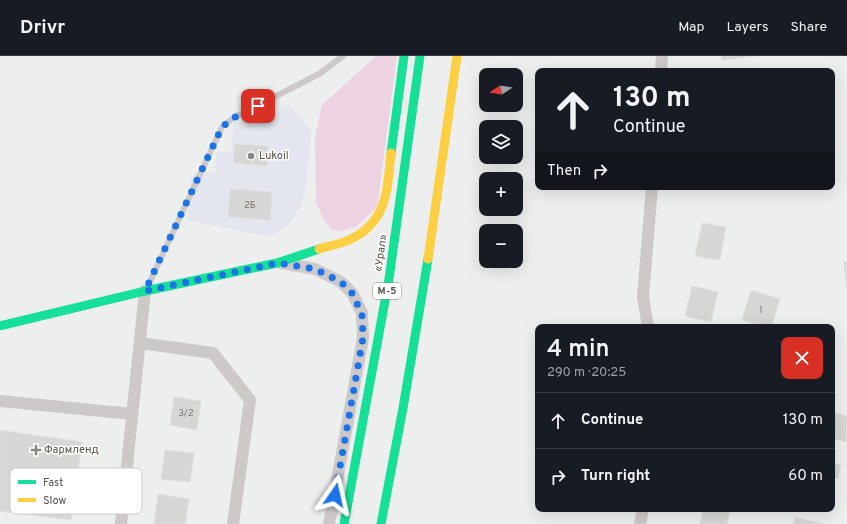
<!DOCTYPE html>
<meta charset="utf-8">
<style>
:root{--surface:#171b24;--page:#20242c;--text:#f1f3f6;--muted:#9ea1a6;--line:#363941}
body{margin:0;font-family:Overpass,sans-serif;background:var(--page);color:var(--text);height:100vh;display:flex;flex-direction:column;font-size:15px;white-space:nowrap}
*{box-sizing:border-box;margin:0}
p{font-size:13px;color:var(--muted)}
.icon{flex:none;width:22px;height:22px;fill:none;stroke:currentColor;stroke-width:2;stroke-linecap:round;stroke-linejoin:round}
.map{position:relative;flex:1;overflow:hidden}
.details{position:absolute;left:535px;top:268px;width:300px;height:188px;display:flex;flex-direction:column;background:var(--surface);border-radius:8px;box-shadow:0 4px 16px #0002}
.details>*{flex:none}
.top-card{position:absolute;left:535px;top:12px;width:300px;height:122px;border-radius:8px;box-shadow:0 4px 16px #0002;background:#171b24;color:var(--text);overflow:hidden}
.needle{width:26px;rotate:258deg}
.fabs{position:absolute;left:479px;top:12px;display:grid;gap:8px}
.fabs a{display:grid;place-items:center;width:44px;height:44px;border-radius:8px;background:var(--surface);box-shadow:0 4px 16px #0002;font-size:20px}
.pin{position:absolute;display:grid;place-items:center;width:34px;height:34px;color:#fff;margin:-17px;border-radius:8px;box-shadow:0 2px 6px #0006}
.me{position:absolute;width:44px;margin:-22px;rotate:11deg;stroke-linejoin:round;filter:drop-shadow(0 0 3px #0008)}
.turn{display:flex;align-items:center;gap:14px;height:84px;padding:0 12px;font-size:18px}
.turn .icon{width:52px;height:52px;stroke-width:2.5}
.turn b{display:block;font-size:28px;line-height:34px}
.then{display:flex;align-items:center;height:38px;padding:0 12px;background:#0003;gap:8px;font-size:15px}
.round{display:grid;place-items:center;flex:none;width:42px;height:42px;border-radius:8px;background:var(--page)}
.summary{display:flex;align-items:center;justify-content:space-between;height:68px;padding:0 12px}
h1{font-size:24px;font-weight:600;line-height:30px}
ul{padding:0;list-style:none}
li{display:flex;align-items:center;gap:12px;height:56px;padding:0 12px;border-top:1px solid var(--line)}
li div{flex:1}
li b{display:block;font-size:15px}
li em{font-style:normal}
header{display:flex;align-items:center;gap:24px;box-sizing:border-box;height:56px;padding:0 20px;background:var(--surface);border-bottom:1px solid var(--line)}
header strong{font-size:19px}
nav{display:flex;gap:22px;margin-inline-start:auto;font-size:14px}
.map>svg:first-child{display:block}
.commercial{fill:#e3e6ee}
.green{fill:#edd2e2}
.building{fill:#d6d6d5;stroke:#e0e0df}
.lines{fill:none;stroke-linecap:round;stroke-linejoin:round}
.lane{stroke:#ccc9c8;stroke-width:6}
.street{stroke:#ccc9c8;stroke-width:12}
.fast{stroke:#16e098;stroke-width:9}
.slow{stroke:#ffcf43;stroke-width:9}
.route{stroke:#1a73e8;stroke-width:7;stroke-dasharray:0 12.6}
.poi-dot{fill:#8d8780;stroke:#fff;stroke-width:1.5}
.labels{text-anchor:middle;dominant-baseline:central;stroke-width:3;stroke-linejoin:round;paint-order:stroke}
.number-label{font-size:9px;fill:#79726a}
.shield{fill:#fff;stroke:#8b847d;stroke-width:1}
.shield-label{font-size:10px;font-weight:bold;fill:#594f45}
.poi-label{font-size:11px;fill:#594f45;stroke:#fff;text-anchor:start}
.street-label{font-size:11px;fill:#594f45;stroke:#fff}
.key{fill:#fff;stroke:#cdcac7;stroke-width:1}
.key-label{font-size:11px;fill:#594f45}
</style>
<header>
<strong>Drivr</strong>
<nav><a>Map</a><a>Layers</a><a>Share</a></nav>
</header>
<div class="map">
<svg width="847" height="468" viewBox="0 0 847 468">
<rect width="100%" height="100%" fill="#edeeee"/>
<path class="commercial" d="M 288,47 L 311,74 L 307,126 L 300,151 L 288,169 L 270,181 L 188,164 L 191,121 L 200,115 L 215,118 L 216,96 L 231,96 L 234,66 L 267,67 Z"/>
<path class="green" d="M 376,0 L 397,0 L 377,151 L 357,170 L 342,175 L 333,174 L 324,165 L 316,146 L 315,82 L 322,49 Z"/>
<path class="building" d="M 721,0 L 756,0 L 722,4 Z
M 235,88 L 268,90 L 267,110 L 233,107 Z
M 230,133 L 272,136 L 270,164 L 228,161 Z
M 702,167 L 726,171 L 720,204 L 695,200 Z
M 844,206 L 847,206 L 847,233 Z
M 692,230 L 718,236 L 711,266 L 685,260 Z
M 751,234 L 780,243 L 771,271 L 764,271 L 742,264 Z
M 174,341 L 201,345 L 197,374 L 170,369 Z
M 832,356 L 847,360 L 846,386 L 832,382 Z
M 0,374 L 82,386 L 71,464 L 0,455 Z
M 165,394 L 194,397 L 190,426 L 161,423 Z
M 832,407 L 841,409 L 838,423 L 832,421 L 832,423 Z
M 158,438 L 189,443 L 185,468 L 154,468 Z
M 703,453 L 730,453 L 727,468 L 700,468 Z
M 795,461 L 823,468 L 793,468 Z"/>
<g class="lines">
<path class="lane" d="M 147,232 L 222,71 L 233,62 L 319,18 L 343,0"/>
<path class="street" d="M 661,15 L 662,0
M 281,207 L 315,213 L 341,226 L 352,237 L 362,257 L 363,282 L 329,468
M 648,271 L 643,241 L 652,131
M 140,287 L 213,297 L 250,344 L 233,468
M 0,345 L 132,358
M 121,468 L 145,235
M 640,468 L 643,453"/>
<path class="fast" d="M 391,97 L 404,0
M 0,270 L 145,235 L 277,207 L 319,193
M 344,468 L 389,223 L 420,0
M 381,468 L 403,352 L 428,203"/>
<path class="slow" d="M 319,193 C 329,190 340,188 349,184 C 388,166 387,134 391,97
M 428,203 L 457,0"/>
</g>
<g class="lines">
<path class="route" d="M 258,50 L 233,62 L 222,71 L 145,235 L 278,207 L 315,213 L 341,226 L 352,237 L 362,258 L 363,282 L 335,439"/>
</g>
<g class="poi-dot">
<circle cx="251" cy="100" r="4"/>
<path d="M34 388h4v4h4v4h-4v4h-4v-4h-4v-4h4z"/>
</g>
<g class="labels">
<g class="number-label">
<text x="250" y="149">2Б</text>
<text x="761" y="254">1</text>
<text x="186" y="357">3/2</text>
</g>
<rect class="shield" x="373" y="227" width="28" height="16" rx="3"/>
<g class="shield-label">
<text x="387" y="235">М-5</text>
</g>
<g class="poi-label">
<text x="259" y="100">Lukoil</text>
<text x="44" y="394">Фармленд</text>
</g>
<g class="street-label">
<text transform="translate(381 197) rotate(-82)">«Урал»</text>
</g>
</g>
<rect x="10" y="412" width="132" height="46" rx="6" class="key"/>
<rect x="18" y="424" width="18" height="4" fill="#16e098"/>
<rect x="18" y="442" width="18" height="4" fill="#ffcf43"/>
<g class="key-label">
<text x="43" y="430">Fast</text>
<text x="43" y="448">Slow</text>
</g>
</svg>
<div class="fabs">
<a><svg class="needle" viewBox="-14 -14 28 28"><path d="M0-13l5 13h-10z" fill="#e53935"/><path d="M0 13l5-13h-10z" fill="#9ea1a6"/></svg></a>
<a><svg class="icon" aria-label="layers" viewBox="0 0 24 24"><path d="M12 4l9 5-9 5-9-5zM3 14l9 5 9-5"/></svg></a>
<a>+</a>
<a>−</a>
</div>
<div class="pin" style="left:258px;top:50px;background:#d93025"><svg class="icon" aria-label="arrive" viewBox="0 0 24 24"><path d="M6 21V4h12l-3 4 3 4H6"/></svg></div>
<svg class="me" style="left:335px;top:439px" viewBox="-20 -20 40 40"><path d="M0-17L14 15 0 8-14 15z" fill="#1a73e8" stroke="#fff" stroke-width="4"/></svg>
<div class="top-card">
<div class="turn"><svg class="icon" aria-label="ahead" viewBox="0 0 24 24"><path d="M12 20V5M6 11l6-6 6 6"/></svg><div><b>130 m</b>Continue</div></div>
<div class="then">Then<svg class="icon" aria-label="right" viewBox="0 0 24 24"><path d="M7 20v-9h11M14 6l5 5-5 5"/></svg></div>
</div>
<section class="details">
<div class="summary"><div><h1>4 min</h1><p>290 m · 20:25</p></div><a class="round" style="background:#d93025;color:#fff"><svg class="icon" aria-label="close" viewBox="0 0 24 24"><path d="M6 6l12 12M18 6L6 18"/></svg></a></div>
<ul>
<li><svg class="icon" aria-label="ahead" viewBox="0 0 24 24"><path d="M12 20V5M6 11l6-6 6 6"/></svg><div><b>Continue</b></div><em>130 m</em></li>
<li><svg class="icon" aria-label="right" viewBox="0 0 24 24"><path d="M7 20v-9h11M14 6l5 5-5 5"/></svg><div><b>Turn right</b></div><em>60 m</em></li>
</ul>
</section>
</div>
